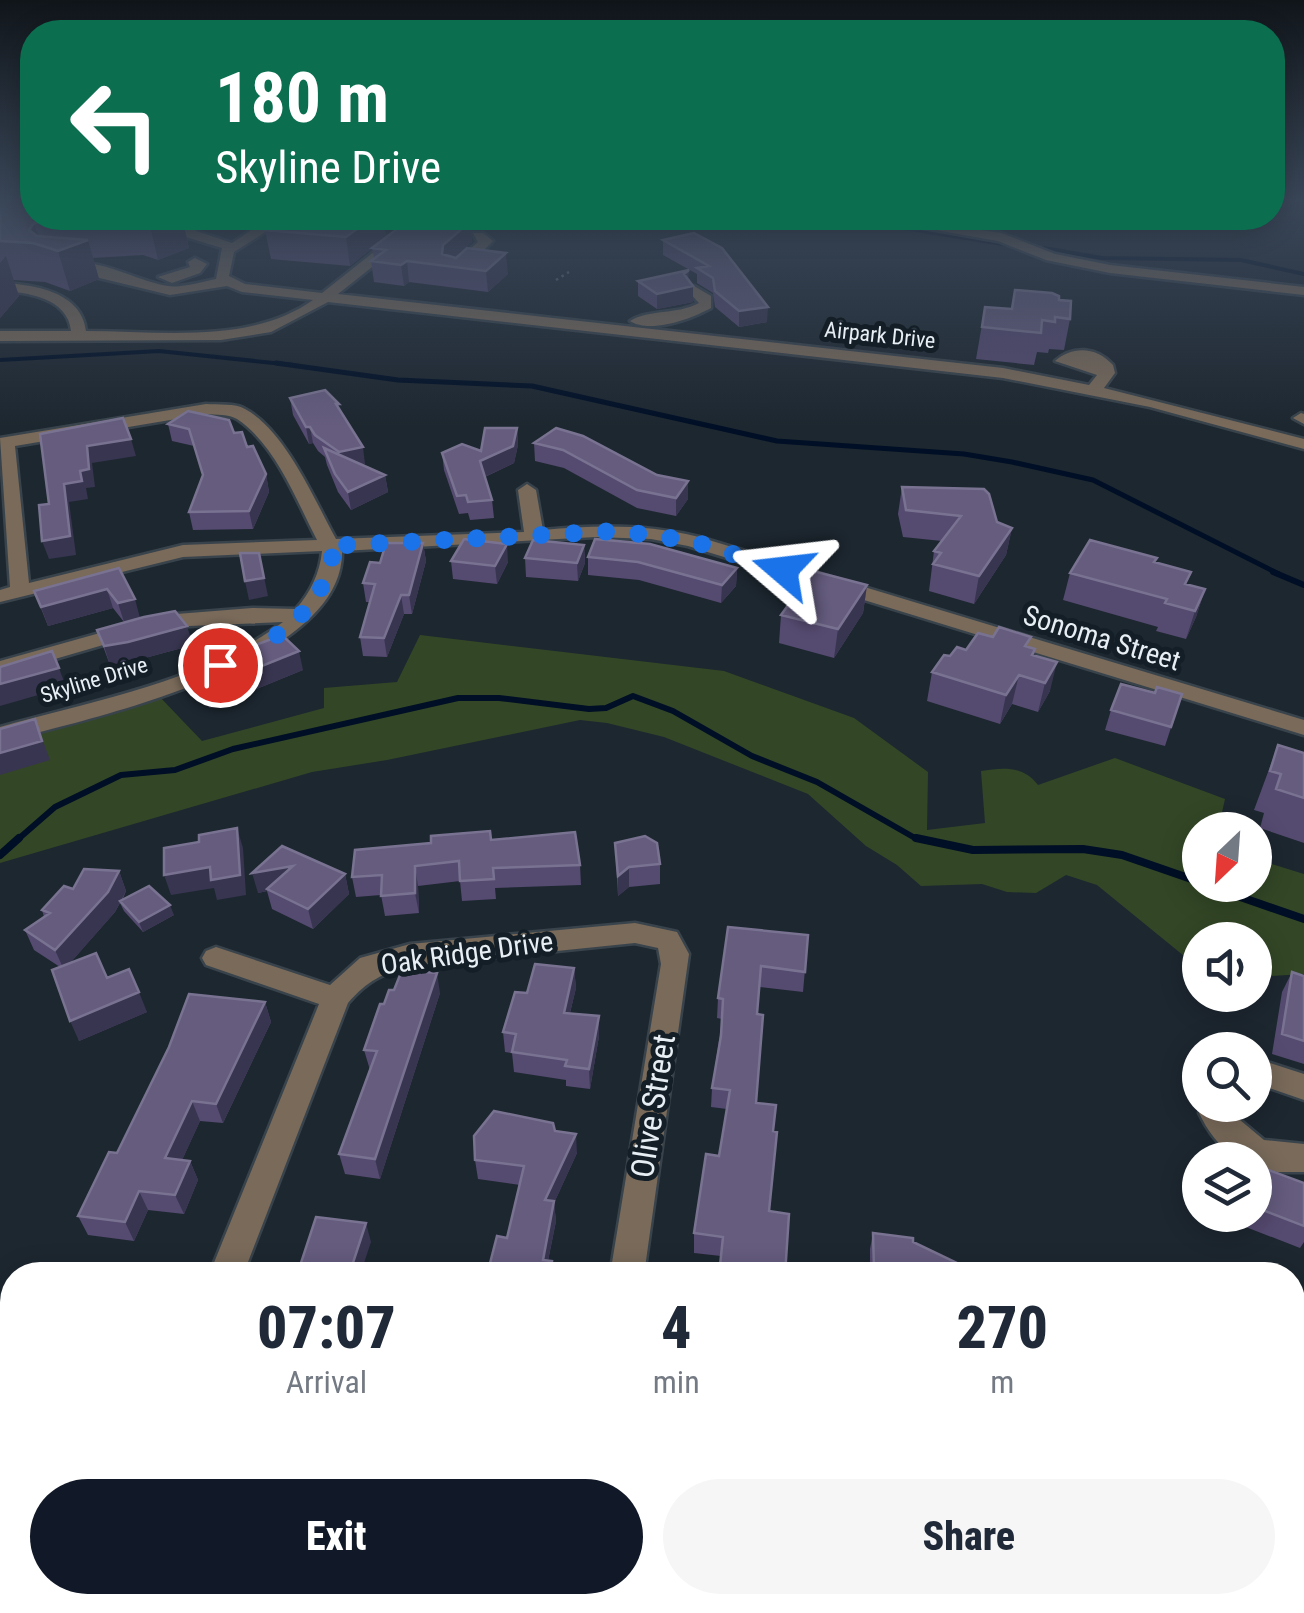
<!DOCTYPE html>
<style>
:root{--surface:#fff;--page:#f6f6f7;--text:#1f2937;--muted:#747a83;--accent:#111827}
body{margin:0;font-family:"Roboto Condensed",sans-serif;background:var(--page);color:var(--text);height:100vh;display:flex;flex-direction:column;font-size:38px;white-space:nowrap}
*{box-sizing:border-box;margin:0}
p{font-size:32px;color:var(--muted)}
.icon{flex:none;width:55px;height:55px;fill:none;stroke:currentColor;stroke-width:2;stroke-linecap:round;stroke-linejoin:round}
.map{position:relative;flex:1;overflow:hidden}
.sheet{position:absolute;left:0px;top:1262px;width:1305px;height:352px;display:flex;flex-direction:column;background:var(--surface);border-radius:40px 40px 0 0;box-shadow:0 5px 25px #0003}
.sheet>*{flex:none}
.hud{position:absolute;left:20px;top:20px;width:1265px;height:210px;border-radius:40px;box-shadow:0 5px 25px #0003;background:#0b6e4f;color:#fff;overflow:hidden}
.needle{width:65px;rotate:205deg}
.buttons{position:absolute;left:1182px;top:812px;display:grid;gap:20px}
.buttons a{display:grid;place-items:center;width:90px;height:90px;border-radius:50%;background:var(--surface);box-shadow:0 5px 25px #0003;font-size:50px}
.pin{position:absolute;display:grid;place-items:center;width:85px;height:85px;color:#fff;margin:-42px;border:5px solid #fff;border-radius:50%;box-shadow:0 2px 10px #0007}
.me{position:absolute;width:110px;margin:-55px;rotate:287deg;stroke-linejoin:round;filter:drop-shadow(0 0 8px #0008)}
.turn{display:flex;align-items:center;gap:35px;height:210px;padding:0 30px;font-size:45px}
.turn .icon{width:130px;height:130px;stroke-width:2.5}
.turn b{display:block;font-size:70px;line-height:85px}
.eta{display:flex;justify-content:space-evenly;align-items:center;height:170px;text-align:center}
.eta b{font-size:60px;font-weight:800;line-height:70px}
.button{display:flex;gap:20px;margin-top:auto;padding:20px 30px}
.button a{flex:1;height:115px;border-radius:60px;background:var(--accent);color:#fff;font-size:40px;font-weight:800;line-height:115px;text-align:center}
.button a+a{background:var(--page);color:var(--text)}
.map>svg:first-child{display:block}
.green{fill:#334726}
.lines{fill:none;stroke-linecap:round;stroke-linejoin:round}
.stream-far3{stroke:#000f25;stroke-width:4}
.stream-far2{stroke:#000f25;stroke-width:5}
.stream-far1{stroke:#000f25;stroke-width:6}
.stream{stroke:#000f25;stroke-width:8}
.minor-casing{stroke:#39434b;stroke-width:5}
.path{stroke:#5f6870;stroke-width:2.5;stroke-dasharray:2.5 4;stroke-linecap:butt}
.minor{fill:#796a5a;fill-rule:evenodd}
.wall{fill:#554a70}
.shaded-wall{fill:#383550}
.building{fill:#655c7e;stroke:#797391;stroke-width:2.5}
.route{stroke:#1a73e8;stroke-width:18;stroke-dasharray:0 32.4}
.labels{text-anchor:middle;dominant-baseline:central;stroke-width:10;stroke-linejoin:round;paint-order:stroke}
.far-street-label{font-size:22px;fill:#e7eef4;stroke:#141e26}
.street-label{font-size:28px;fill:#e7eef4;stroke:#141e26}
.near-street-label{font-size:32px;fill:#e7eef4;stroke:#141e26}
</style>
<div class="map">
<svg width="1304" height="1613" viewBox="0 0 1304 1613">
<rect width="100%" height="100%" fill="#1d2730"/>
<path class="green" d="M 420,635 L 724,671 L 854,718 L 928,772 L 927,830 L 985,823 L 981,771 C 1004,767 1023,766 1038,785 L 1115,758 L 1225,799 L 1218,830 L 1200,830 L 1200,885 L 1255,885 L 1255,859 L 1304,874 L 1304,974 L 1272,976 L 1255,988 L 1255,940 L 1200,940 L 1200,969 L 1097,885 L 1066,875 L 1036,893 L 1007,892 L 982,884 L 921,886 L 897,865 L 866,846 L 808,794 L 664,737 L 607,723 L 580,720 L 387,760 L 312,772 L 0,863 L 0,742 L 157,694 L 202,741 L 324,708 L 324,688 L 397,682 Z"/>
<g class="lines">
<path class="stream-far3" d="M 841,218 L 1015,246
M 1044,248 L 1102,258 L 1241,260 L 1304,274
M 0,360 L 159,351 L 293,365"/>
<path class="stream-far2" d="M 276,363 L 398,380 L 532,386 L 777,441 L 964,454 L 1012,462 L 1093,480 L 1279,574"/>
<path class="stream-far1" d="M 1273,572 L 1304,585
M 16,841 L 55,807 L 121,775 L 175,770 L 233,749 L 458,698 L 499,698 L 589,709 L 606,708 L 633,696 L 673,711 L 752,756 L 817,782 L 915,838 L 928,841"/>
<path class="stream" d="M 916,838 L 973,850 L 1083,849 L 1122,855 L 1200,882
M 0,855 L 19,838
M 1206,885 L 1304,919"/>
<g class="minor-casing">
<path id="minor" d="M 164,218 L 177,218 L 196,231 L 232,243 L 258,226 L 222,222 L 216,218 L 287,218 L 234,252 L 229,276 L 245,284 L 322,293 L 408,225 L 408,218 L 420,218 L 420,229 L 338,294 L 1003,368 L 1089,385 L 1097,375 L 1055,361 C 1073,345 1097,347 1113,365 L 1115,373 L 1104,388 L 1304,439 L 1304,449 L 1150,407 L 1003,378 L 328,302 L 271,332 L 221,340 L 0,341 L 0,331 L 71,331 C 68,298 27,292 0,291 L 0,283 C 33,284 82,292 86,331 C 160,331 249,345 313,300 L 242,292 L 227,286 L 170,295 L 58,268 C 87,250 136,282 168,286 C 182,288 201,282 216,279 L 222,248 L 186,237 Z
M 869,218 L 897,218 L 1001,233 L 1055,254 L 1110,265 L 1304,287 L 1304,295 L 1110,273 L 1046,260 L 998,241 Z
M 473,233 L 483,233 L 493,241 L 458,275 L 448,275 L 448,269 L 478,242 Z
M 195,258 L 207,264 L 200,273 L 172,283 L 158,277 L 190,267 L 188,262 Z
M 694,286 L 711,296 L 711,308 C 691,319 650,334 630,321 C 649,309 677,315 699,303 L 687,290 Z
M 206,404 C 218,405 235,403 245,409 C 285,430 315,501 336,539 L 524,532 L 518,490 L 527,484 L 536,490 L 543,530 C 597,525 646,524 699,537 L 1304,720 L 1304,735 L 688,546 L 651,539 L 596,537 L 342,551 C 345,664 85,720 0,742 L 0,727 C 95,700 202,682 283,622 L 165,627 L 0,675 L 0,661 L 164,615 L 252,608 L 296,609 C 310,593 320,573 322,551 L 183,557 L 0,602 L 0,590 L 10,587 L 0,438 ZM 206,414 C 216,415 229,414 237,419 C 276,445 296,500 317,540 L 183,545 L 29,583 L 15,446 Z
M 1301,413 L 1304,414 L 1304,424 L 1293,418 Z
M 635,923 L 677,932 L 689,954 L 644,1275 L 610,1275 L 661,964 L 658,948 L 635,943 L 410,966 C 383,973 367,981 348,1003 L 243,1275 L 209,1275 L 319,1004 L 206,965 L 202,958 L 206,951 L 216,947 L 330,985 L 360,958 L 410,944 Z
M 1255,1058 L 1304,1074 L 1304,1100 L 1255,1083 Z
M 1201,1105 L 1233,1105 L 1234,1115 L 1264,1140 L 1304,1144 L 1304,1172 L 1277,1172 L 1255,1165 L 1255,1160 C 1228,1160 1210,1136 1199,1113 Z
M 0,1486 L 12,1488 L 12,1528 L 0,1526 Z
M 1292,1586 L 1297,1587 L 1304,1613 L 1263,1613 L 1261,1602 L 1292,1602 Z
M 553,1602 L 595,1602 L 593,1613 L 551,1613 Z"/>
</g>
<path class="path" d="M 556,280 L 569,272"/>
<use href="#minor" class="minor"/>
</g>
<path class="wall" d="M 0,200 L 32,218 L 182,218 L 189,248 L 158,260 L 143,255 L 93,258 L 99,279 L 70,291 L 45,282 L 13,280 L 19,296 L 0,318 Z
M 284,218 L 383,218 L 386,238 L 421,221 L 470,222 L 472,242 L 455,257 L 508,274 L 488,292 L 409,282 L 404,286 L 374,282 L 371,261 L 374,258 L 372,248 L 350,266 L 271,259 L 265,230 Z
M 694,233 L 767,322 L 739,327 L 715,307 L 713,293 L 697,283 L 697,274 L 663,255 L 663,240 Z
M 638,281 L 688,281 L 693,302 L 657,309 L 638,296 Z
M 1015,290 L 1059,300 L 1070,319 L 1064,350 L 1049,349 L 1048,353 L 1037,352 L 1034,365 L 976,359 L 985,307 L 1011,309 Z
M 290,398 L 340,412 L 365,464 L 362,465 L 385,475 L 388,492 L 351,510 L 338,492 L 327,465 L 325,457 L 318,451 L 313,443 L 309,444 L 293,415 Z
M 168,424 L 234,433 L 247,447 L 266,474 L 269,492 L 253,529 L 193,530 L 189,512 L 203,476 L 194,446 L 172,441 Z
M 517,428 L 518,445 L 514,463 L 485,477 L 492,500 L 494,518 L 470,520 L 468,513 L 459,514 L 444,470 L 442,453 L 481,451 Z
M 534,443 L 657,475 L 688,481 L 688,499 L 676,516 L 637,508 L 564,468 L 535,461 Z
M 902,487 L 1012,528 L 1006,555 L 974,604 L 929,591 L 934,551 L 942,541 L 903,537 L 898,514 Z
M 423,543 L 426,561 L 412,614 L 404,614 L 387,657 L 363,656 L 360,637 L 370,602 L 366,602 L 363,583 L 380,563 Z
M 584,545 L 585,563 L 578,581 L 526,577 L 525,558 Z
M 588,557 L 737,568 L 736,586 L 721,603 L 639,580 L 588,575 Z
M 451,561 L 508,562 L 497,584 L 453,579 Z
M 1155,563 L 1187,584 L 1205,589 L 1196,617 L 1186,639 L 1156,631 L 1158,627 L 1063,600 L 1070,573 Z
M 119,568 L 140,618 L 193,645 L 134,661 L 110,665 L 97,630 L 124,622 L 113,608 L 48,626 L 34,591 Z
M 867,585 L 863,613 L 834,658 L 779,643 L 781,615 Z
M 1029,647 L 1035,649 L 1034,655 L 1050,691 L 1038,712 L 1012,704 L 1000,724 L 927,701 L 932,672 L 950,656 L 966,650 Z
M 303,670 L 210,708 L 193,691 L 187,671 Z
M 1155,693 L 1182,694 L 1165,746 L 1105,730 L 1111,710 Z
M 1278,745 L 1304,753 L 1304,843 L 1260,828 L 1264,813 L 1254,810 Z
M 491,840 L 580,865 L 581,885 L 495,888 L 496,899 L 462,901 L 460,881 L 418,886 L 419,913 L 385,916 L 381,895 L 356,897 L 352,877 Z
M 615,843 L 660,864 L 660,884 L 629,887 L 618,896 Z
M 282,846 L 345,874 L 349,894 L 313,929 L 272,909 L 267,891 L 258,893 Z
M 119,871 L 126,891 L 122,901 L 174,915 L 143,932 L 124,911 L 120,903 L 115,912 L 70,963 L 107,978 L 147,1012 L 79,1041 L 60,967 L 34,950 L 25,930 L 44,917 L 42,910 L 73,889 Z
M 728,927 L 808,935 L 803,992 L 760,987 L 721,1256 L 694,1253 L 694,1233 L 719,1156 L 727,1109 L 711,1107 L 712,1088 L 722,1019 L 717,1018 L 718,998 Z
M 574,968 L 576,988 L 570,1013 L 599,1016 L 599,1036 L 590,1089 L 566,1086 L 566,1080 L 514,1072 L 512,1053 L 505,1052 L 503,1032 L 527,993 Z
M 1292,972 L 1304,976 L 1304,1064 L 1272,1054 L 1282,992 Z
M 440,993 L 380,1179 L 345,1174 L 339,1154 L 370,1070 L 364,1050 L 384,1004 Z
M 265,1002 L 271,1022 L 223,1123 L 200,1121 L 182,1160 L 190,1161 L 198,1180 L 184,1214 L 148,1210 L 134,1241 L 88,1235 L 78,1216 L 117,1153 Z
M 555,1131 L 577,1153 L 554,1203 L 556,1221 L 548,1261 L 507,1238 L 520,1185 L 478,1179 L 475,1160 Z
M 1255,1165 L 1304,1183 L 1304,1242 L 1300,1248 L 1215,1215 L 1255,1215 Z
M 873,1233 L 913,1242 L 982,1275 L 870,1275 L 870,1249 Z
M 1132,1602 L 1214,1602 L 1215,1609 L 1228,1613 L 1139,1613 L 1138,1605 Z"/>
<path class="shaded-wall" d="M 159,218 L 182,218 L 189,248 L 158,260 L 149,221 Z
M 372,218 L 383,218 L 386,238 L 350,266 L 346,237 Z
M 470,222 L 472,242 L 446,266 L 442,254 L 443,245 Z
M 34,223 L 41,245 L 29,230 Z
M 88,240 L 99,279 L 70,291 L 58,251 Z
M 506,253 L 508,274 L 488,292 L 486,271 Z
M 6,256 L 19,296 L 0,318 L 0,263 Z
M 407,261 L 409,282 L 404,286 L 401,265 Z
M 689,270 L 688,285 L 693,286 L 693,302 L 657,309 L 657,294 Z
M 768,307 L 767,322 L 739,327 L 739,311 Z
M 306,427 L 310,427 L 313,443 L 309,444 Z
M 517,428 L 518,445 L 514,463 L 482,478 L 480,461 Z
M 131,439 L 136,456 L 92,463 L 95,487 L 86,488 L 88,499 L 69,502 L 76,555 L 49,559 L 42,541 L 64,484 L 80,471 L 87,446 Z
M 363,447 L 365,464 L 341,469 L 339,452 Z
M 266,474 L 269,492 L 253,529 L 249,511 Z
M 385,475 L 388,492 L 351,510 L 348,492 Z
M 688,481 L 688,499 L 676,516 L 676,498 Z
M 1012,528 L 1006,555 L 974,604 L 979,576 Z
M 423,543 L 426,561 L 412,614 L 409,595 Z
M 507,544 L 508,562 L 497,584 L 495,566 Z
M 584,545 L 585,563 L 578,581 L 577,563 Z
M 737,568 L 736,586 L 721,603 L 722,585 Z
M 263,572 L 268,596 L 249,600 L 245,581 Z
M 867,585 L 863,613 L 834,658 L 838,629 Z
M 107,589 L 113,608 L 48,626 L 41,607 Z
M 1205,589 L 1196,617 L 1186,639 L 1195,611 Z
M 401,595 L 404,614 L 387,657 L 384,638 Z
M 135,599 L 140,618 L 124,622 L 118,603 Z
M 187,626 L 193,645 L 134,661 L 110,665 L 104,646 Z
M 299,651 L 303,670 L 210,708 L 205,689 Z
M 1057,662 L 1050,691 L 1038,712 L 1045,683 Z
M 59,668 L 66,687 L 0,706 L 0,684 Z
M 1019,675 L 1012,704 L 1000,724 L 1006,695 Z
M 35,719 L 50,760 L 0,775 L 0,753 Z
M 237,828 L 243,848 L 246,895 L 217,900 L 214,888 L 171,895 L 164,875 Z
M 293,866 L 267,889 L 267,891 L 258,893 L 252,873 Z
M 415,866 L 418,886 L 419,913 L 415,893 Z
M 629,867 L 629,887 L 618,896 L 618,876 Z
M 119,871 L 126,891 L 115,912 L 64,970 L 55,950 Z
M 345,874 L 349,894 L 313,929 L 308,909 Z
M 170,905 L 174,915 L 143,932 L 139,922 Z
M 574,968 L 576,988 L 565,1033 L 564,1013 Z
M 437,973 L 440,993 L 380,1179 L 375,1159 Z
M 139,992 L 147,1012 L 79,1041 L 70,1021 Z
M 265,1002 L 271,1022 L 223,1123 L 216,1104 Z
M 599,1016 L 599,1036 L 590,1089 L 589,1069 Z
M 192,1101 L 200,1121 L 174,1178 L 165,1158 Z
M 576,1134 L 577,1153 L 554,1203 L 556,1221 L 545,1275 L 543,1260 L 545,1200 Z
M 190,1161 L 198,1180 L 184,1214 L 175,1195 Z
M 139,1191 L 148,1210 L 134,1241 L 125,1222 Z
M 366,1223 L 371,1242 L 360,1275 L 349,1275 Z
M 480,1602 L 484,1602 L 484,1613 L 477,1613 Z"/>
<path class="building" d="M 0,200 L 32,200 L 32,218 L 114,218 L 34,223 L 29,230 L 37,236 L 88,240 L 58,251 L 33,243 L 0,241 Z
M 137,218 L 159,218 L 149,221 Z
M 284,218 L 372,218 L 346,237 L 265,230 Z
M 426,218 L 470,222 L 443,245 L 442,254 L 456,258 L 467,248 L 506,253 L 486,271 L 407,261 L 401,265 L 371,261 L 386,250 L 372,248 L 409,220 L 421,221 Z
M 694,233 L 722,248 L 768,307 L 739,311 L 715,291 L 713,278 L 697,268 L 709,266 L 663,240 Z
M 689,270 L 684,274 L 693,286 L 657,294 L 638,281 Z
M 1015,290 L 1052,293 L 1059,296 L 1059,300 L 1071,301 L 1070,319 L 1055,317 L 1055,322 L 1042,320 L 1041,333 L 982,327 L 985,307 L 1012,309 Z
M 325,390 L 339,404 L 336,404 L 363,447 L 339,452 L 315,435 L 310,427 L 306,427 L 290,398 Z
M 188,411 L 229,420 L 234,433 L 242,432 L 247,447 L 253,446 L 266,474 L 249,511 L 189,512 L 203,475 L 189,429 L 168,424 Z
M 123,418 L 131,439 L 87,446 L 89,469 L 80,471 L 82,481 L 64,484 L 70,536 L 42,541 L 39,505 L 49,504 L 40,434 Z
M 485,428 L 517,428 L 513,446 L 480,461 L 492,500 L 468,502 L 466,495 L 457,496 L 442,453 L 462,444 L 481,451 Z
M 556,428 L 583,436 L 657,475 L 688,481 L 676,498 L 637,490 L 563,450 L 534,443 Z
M 324,448 L 385,475 L 348,492 L 335,474 Z
M 902,487 L 984,489 L 989,494 L 997,522 L 1012,528 L 979,576 L 933,564 L 941,553 L 934,551 L 961,516 L 906,510 Z
M 464,539 L 507,544 L 495,566 L 451,561 Z
M 595,539 L 650,544 L 737,568 L 722,585 L 638,562 L 588,557 Z
M 533,540 L 584,545 L 577,563 L 525,558 Z
M 1090,540 L 1157,558 L 1154,562 L 1191,572 L 1185,584 L 1205,589 L 1195,611 L 1165,603 L 1167,599 L 1070,573 Z
M 386,543 L 423,543 L 409,595 L 401,595 L 384,638 L 360,637 L 375,584 L 363,583 L 370,562 L 380,563 Z
M 240,553 L 259,553 L 264,578 L 245,581 Z
M 119,568 L 135,599 L 118,603 L 107,589 L 41,607 L 34,591 Z
M 813,571 L 867,585 L 838,629 L 781,615 Z
M 175,611 L 187,626 L 128,642 L 104,646 L 97,630 L 144,617 Z
M 999,627 L 1031,637 L 1025,646 L 1035,649 L 1032,655 L 1057,662 L 1045,683 L 1019,675 L 1006,695 L 932,672 L 944,655 L 950,656 L 957,647 L 966,650 L 978,633 L 993,637 Z
M 282,635 L 299,651 L 205,689 L 187,671 Z
M 52,651 L 59,668 L 0,684 L 0,667 Z
M 1121,684 L 1155,693 L 1157,687 L 1182,694 L 1171,727 L 1111,710 Z
M 35,719 L 42,741 L 0,753 L 0,729 Z
M 1278,745 L 1304,753 L 1304,798 L 1276,789 L 1281,774 L 1270,771 Z
M 237,828 L 240,875 L 211,880 L 210,867 L 164,875 L 164,848 L 199,842 L 199,835 Z
M 490,831 L 491,840 L 575,832 L 580,865 L 493,868 L 494,879 L 460,881 L 459,861 L 415,866 L 415,893 L 381,896 L 382,875 L 352,877 L 355,850 L 431,843 L 431,836 Z
M 645,836 L 657,843 L 660,864 L 629,867 L 618,876 L 615,843 Z
M 282,846 L 345,874 L 308,909 L 267,889 L 293,866 L 252,873 Z
M 84,869 L 119,871 L 108,892 L 55,950 L 25,930 L 50,913 L 42,910 L 64,886 L 73,889 Z
M 149,886 L 170,905 L 139,922 L 120,901 Z
M 728,927 L 808,935 L 805,972 L 761,966 L 757,1014 L 763,1015 L 756,1103 L 776,1105 L 773,1131 L 777,1132 L 769,1211 L 789,1214 L 785,1275 L 719,1275 L 723,1237 L 694,1233 L 706,1154 L 719,1156 L 730,1090 L 712,1088 L 721,1036 L 723,999 L 718,998 Z
M 96,953 L 107,978 L 129,969 L 139,992 L 70,1021 L 52,970 Z
M 535,964 L 574,968 L 564,1013 L 599,1016 L 589,1069 L 565,1066 L 567,1060 L 512,1052 L 516,1034 L 503,1032 L 515,992 L 527,993 Z
M 402,970 L 437,973 L 375,1159 L 339,1154 L 377,1051 L 364,1050 L 380,1004 L 384,1004 L 389,990 L 394,990 Z
M 1292,972 L 1304,976 L 1304,1041 L 1282,1034 Z
M 189,994 L 265,1002 L 216,1104 L 192,1101 L 165,1158 L 190,1161 L 175,1195 L 139,1191 L 125,1222 L 78,1216 L 109,1152 L 117,1153 L 169,1047 Z
M 494,1111 L 553,1123 L 555,1131 L 576,1134 L 545,1200 L 554,1201 L 543,1260 L 552,1261 L 550,1275 L 487,1275 L 497,1236 L 507,1238 L 524,1166 L 475,1160 L 474,1136 Z
M 1255,1165 L 1304,1183 L 1304,1226 L 1255,1207 Z
M 316,1217 L 366,1223 L 349,1275 L 297,1275 Z
M 873,1233 L 913,1238 L 913,1242 L 982,1275 L 913,1275 L 914,1274 L 874,1269 Z
M 148,1602 L 255,1602 L 262,1613 L 135,1613 Z
M 424,1602 L 480,1602 L 477,1613 L 422,1613 Z
M 693,1602 L 751,1602 L 751,1608 L 780,1613 L 692,1613 Z
M 1153,1602 L 1214,1602 L 1215,1609 L 1227,1612 L 1228,1613 L 1154,1613 Z"/>
<linearGradient id="sky" x2="0" y2="1"><stop stop-color="#10151a"/><stop offset="0.47" stop-color="#3a4759"/><stop offset="1" stop-color="#3a4759" stop-opacity="0"/></linearGradient>
<rect width="1304" height="426" fill="url(#sky)"/>
<g class="lines">
<path class="route" d="M 220,665 C 273,642 322,614 333,553 L 328,546 L 618,531 L 692,541 L 783,570"/>
</g>
<g class="labels">
<g class="far-street-label">
<text transform="translate(880 335) rotate(6)">Airpark Drive</text>
<text transform="translate(94 680) rotate(-17)">Skyline Drive</text>
</g>
<g class="street-label">
<text transform="translate(1102 638) rotate(17)">Sonoma Street</text>
<text transform="translate(467 953) rotate(-8)">Oak Ridge Drive</text>
</g>
<g class="near-street-label">
<text transform="translate(653 1106) rotate(-81)">Olive Street</text>
</g>
</g>
</svg>
<div class="buttons">
<a><svg class="needle" viewBox="-14 -14 28 28"><path d="M0-13l5 13h-10z" fill="#e53935"/><path d="M0 13l5-13h-10z" fill="#747a83"/></svg></a>
<a><svg class="icon" aria-label="sound" viewBox="0 0 24 24"><path d="M4 9h4l5-4v14l-5-4H4zM17 9q2 3 0 6"/></svg></a>
<a><svg class="icon" aria-label="search" viewBox="0 0 24 24"><circle cx="10" cy="10" r="6"/><path d="M15 15l6 6"/></svg></a>
<a><svg class="icon" aria-label="layers" viewBox="0 0 24 24"><path d="M12 4l9 5-9 5-9-5zM3 14l9 5 9-5"/></svg></a>
</div>
<div class="pin" style="left:220px;top:665px;background:#d93025"><svg class="icon" aria-label="arrive" viewBox="0 0 24 24"><path d="M6 21V4h12l-3 4 3 4H6"/></svg></div>
<svg class="me" style="left:783px;top:570px" viewBox="-20 -20 40 40"><path d="M0-17L14 15 0 8-14 15z" fill="#1a73e8" stroke="#fff" stroke-width="4"/></svg>
<div class="hud">
<div class="turn"><svg class="icon" aria-label="left" viewBox="0 0 24 24"><path d="M17 20v-9H6M10 6l-5 5 5 5"/></svg><div><b>180 m</b>Skyline Drive</div></div>
</div>
<section class="sheet">
<div class="eta">
<div><b>07:07</b><p>Arrival</p></div>
<div><b>4</b><p>min</p></div>
<div><b>270</b><p>m</p></div>
</div>
<div class="button"><a>Exit</a><a>Share</a></div>
</section>
</div>
